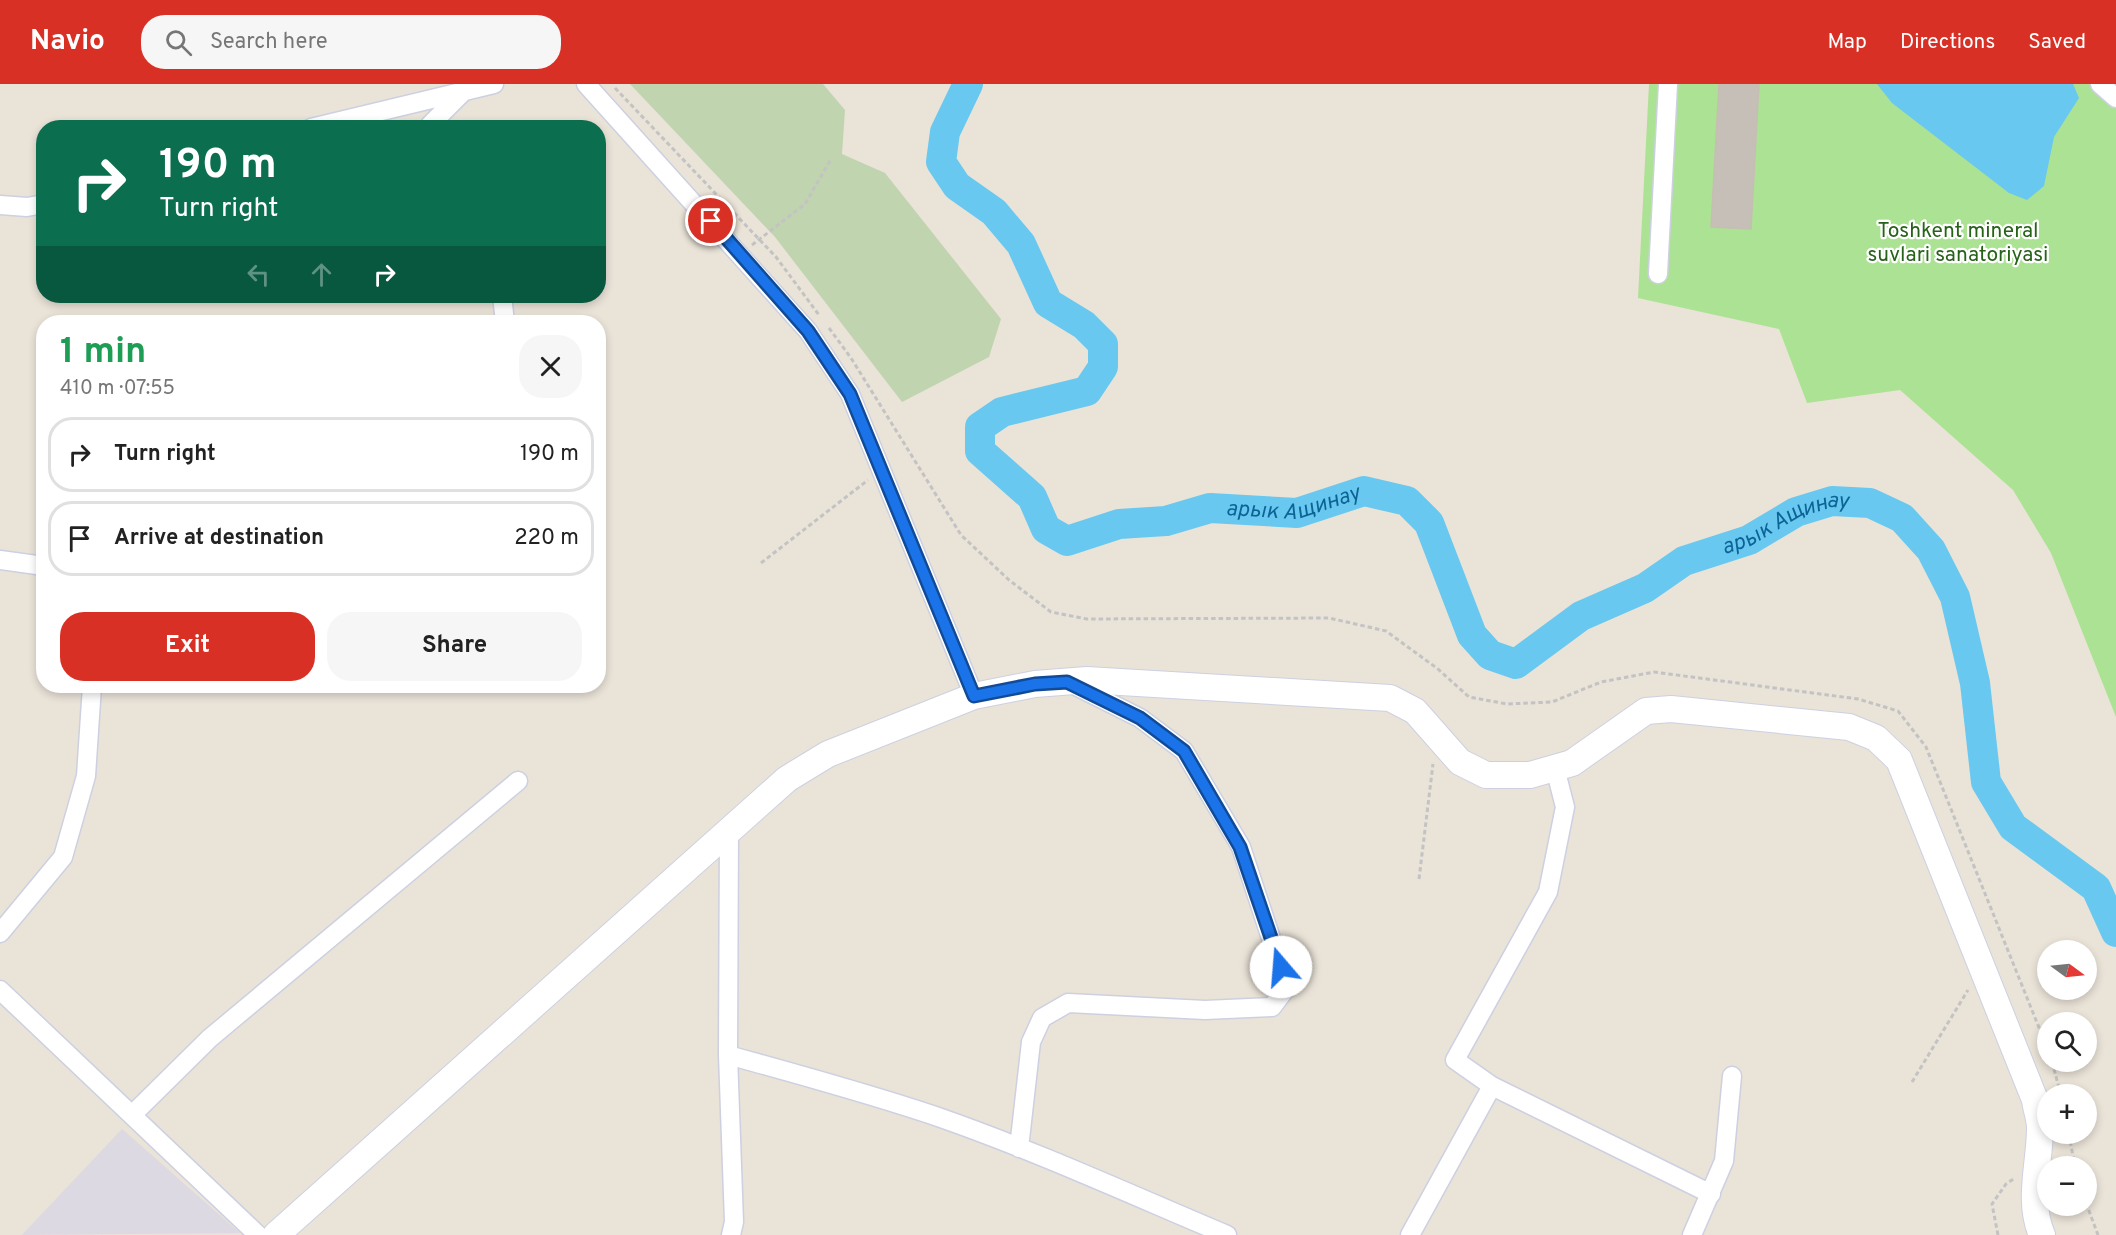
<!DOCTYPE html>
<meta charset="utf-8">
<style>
:root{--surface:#fff;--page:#f6f6f6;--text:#222;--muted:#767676;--line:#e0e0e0;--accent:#d93025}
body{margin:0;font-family:Overpass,sans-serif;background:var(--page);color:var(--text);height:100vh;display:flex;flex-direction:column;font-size:22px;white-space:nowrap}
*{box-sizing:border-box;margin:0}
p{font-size:20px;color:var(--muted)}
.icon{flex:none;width:33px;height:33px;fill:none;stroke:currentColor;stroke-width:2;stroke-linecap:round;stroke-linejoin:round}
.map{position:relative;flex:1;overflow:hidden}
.side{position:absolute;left:36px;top:231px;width:570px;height:378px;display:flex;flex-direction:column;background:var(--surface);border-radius:24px;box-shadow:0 3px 9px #0003}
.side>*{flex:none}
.hud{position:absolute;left:36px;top:36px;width:570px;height:183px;border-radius:24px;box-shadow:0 3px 9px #0003;background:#0b6e4f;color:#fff;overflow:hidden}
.needle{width:39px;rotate:105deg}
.fabs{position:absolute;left:2037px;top:856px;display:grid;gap:12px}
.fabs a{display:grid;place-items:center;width:60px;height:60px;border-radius:50%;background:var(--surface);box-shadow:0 3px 9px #0003;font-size:30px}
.pin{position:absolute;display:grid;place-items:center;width:51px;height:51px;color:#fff;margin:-26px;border:3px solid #fff;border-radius:50%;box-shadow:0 2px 6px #0007}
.me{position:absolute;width:66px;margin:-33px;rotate:342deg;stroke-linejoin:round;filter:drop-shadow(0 0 4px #0008)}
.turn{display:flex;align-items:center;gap:21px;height:126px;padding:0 24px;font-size:27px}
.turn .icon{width:78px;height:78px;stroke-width:2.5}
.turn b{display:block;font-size:42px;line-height:51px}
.lanes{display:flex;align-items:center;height:57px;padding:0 24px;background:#0003;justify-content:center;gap:30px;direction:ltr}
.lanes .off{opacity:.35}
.round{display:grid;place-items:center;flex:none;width:63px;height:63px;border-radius:24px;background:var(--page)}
.headline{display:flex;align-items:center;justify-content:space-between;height:102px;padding:0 24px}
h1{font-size:36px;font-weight:700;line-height:45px;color:#1e9e55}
.action{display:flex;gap:12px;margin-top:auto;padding:12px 24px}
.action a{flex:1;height:69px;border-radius:24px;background:var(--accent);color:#fff;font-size:24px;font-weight:700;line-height:69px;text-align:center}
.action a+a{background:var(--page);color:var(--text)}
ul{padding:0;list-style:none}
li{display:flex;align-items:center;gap:18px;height:75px;margin:0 12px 9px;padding:0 12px;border:3px solid var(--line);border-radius:24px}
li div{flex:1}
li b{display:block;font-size:22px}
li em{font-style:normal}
header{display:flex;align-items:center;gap:36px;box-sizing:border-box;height:84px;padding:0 30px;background:var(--accent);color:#fff}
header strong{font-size:28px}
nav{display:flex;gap:33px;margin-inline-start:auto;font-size:21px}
.search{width:420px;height:54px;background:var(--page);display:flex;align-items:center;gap:15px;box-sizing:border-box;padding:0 21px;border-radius:24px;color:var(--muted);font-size:22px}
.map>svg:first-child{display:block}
.industrial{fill:#dcd9e2}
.green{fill:#ace293}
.cemetery{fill:#c0d4af}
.water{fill:#68c8ef}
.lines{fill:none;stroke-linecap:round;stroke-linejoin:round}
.river{stroke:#68c8ef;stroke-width:30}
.building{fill:#c5bfb8;stroke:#c5bfb2;stroke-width:1.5}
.minor-casing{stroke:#cdd0e1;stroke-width:21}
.secondary-casing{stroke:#cdd0e1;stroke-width:28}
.path{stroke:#c3c3c3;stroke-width:3;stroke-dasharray:4.5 3;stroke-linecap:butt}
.minor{stroke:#fff;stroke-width:18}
.secondary{stroke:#fff;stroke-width:26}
.route-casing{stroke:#114b97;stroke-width:15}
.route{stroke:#1a73e8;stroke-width:10}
.labels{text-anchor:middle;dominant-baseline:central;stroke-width:4.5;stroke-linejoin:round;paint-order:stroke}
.park-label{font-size:21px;fill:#266218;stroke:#fff}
.water-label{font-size:22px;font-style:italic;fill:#0c6396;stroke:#fff}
</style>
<header>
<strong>Navio</strong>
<div class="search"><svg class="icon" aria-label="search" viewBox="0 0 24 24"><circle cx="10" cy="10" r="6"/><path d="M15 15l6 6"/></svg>Search here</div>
<nav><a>Map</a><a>Directions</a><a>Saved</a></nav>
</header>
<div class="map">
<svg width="2116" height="1151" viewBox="0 0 2116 1151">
<rect width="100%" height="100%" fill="#eae3d8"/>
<path class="industrial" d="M 122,1045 L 240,1149 L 22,1151 Z"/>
<path class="green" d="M 1649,0 L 2116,0 L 2116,633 L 2051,469 L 2013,406 L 1900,306 L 1807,319 L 1779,245 L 1638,214 Z"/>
<path class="cemetery" d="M 630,0 L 823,0 L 845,26 L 842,70 L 885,89 L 1001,235 L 989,273 L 902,318 L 775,153 Z"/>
<path class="water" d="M 1877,0 L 2073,0 L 2079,14 L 2054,53 L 2044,102 L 2027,116 L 2009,109 L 1892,19 Z"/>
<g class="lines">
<path class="river" id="s1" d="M 968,0 L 945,48 L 941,78 L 957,102 L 994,128 L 1021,160 L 1048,219 L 1084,241 L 1103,260 L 1103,283 L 1087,307 L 1002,328 L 980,343 L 980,367 L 1032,413 L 1046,445 L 1067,457 L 1119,440 L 1166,437 L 1210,424 L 1297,429 L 1364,407 L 1407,417 L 1429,439 L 1472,551 L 1490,571 L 1516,580 L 1581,532 L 1645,504 L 1684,477 L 1749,456 L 1796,428 L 1832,417 L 1870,419 L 1902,434 L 1931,466 L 1955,513 L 1975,599 L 1986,698 L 2013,743 L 2096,804 L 2116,848"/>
</g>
<path class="building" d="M 1719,0 L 1759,0 L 1751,145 L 1711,143 Z"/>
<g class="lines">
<g class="minor-casing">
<path id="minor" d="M 586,0 L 808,247 L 850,310 L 974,612
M 2100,0 L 2116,14
M 311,44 L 494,0
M 431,44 L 430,41 L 465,6
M 0,121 L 27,123 L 44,120
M 1658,190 L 1668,0
M 502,212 L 505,238
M 0,476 L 44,482
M 1555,684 L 1565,723 L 1548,808 L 1455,976 L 1492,1002 L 1711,1110
M 729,746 L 728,971 L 734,1138 L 731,1151
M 0,849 L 63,773 L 86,692 L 92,602
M 0,906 L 258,1151
M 728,971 C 800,991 871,1010 941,1034 C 1038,1068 1132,1111 1227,1151
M 132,1031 L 210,954 L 518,697
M 1019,1064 L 1031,958 L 1042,934 L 1068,919 L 1205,926 L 1272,923 L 1287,903 L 1241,763 L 1184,667 L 1140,634 L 1070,599
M 1410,1151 L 1492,1002
M 1692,1151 L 1724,1077 L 1732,992"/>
</g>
<g class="secondary-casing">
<path id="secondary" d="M 276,1151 L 787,695 L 828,670 L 974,612 L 1035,600 L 1087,596 L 1390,614 L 1415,627 L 1460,678 L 1486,691 L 1530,691 L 1572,679 L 1646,627 L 1671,625 L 1849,643 L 1876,654 L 1899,676 L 2035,1016 C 2036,1025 2040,1035 2040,1044 C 2040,1080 2027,1116 2042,1151"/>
</g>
<path class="path" d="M 615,4 L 776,173 L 819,231
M 752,161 L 805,120 L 831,75
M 829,244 L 851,274 L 961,451 L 1009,496 L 1051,528 L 1087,535 L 1329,534 L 1386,547 L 1438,585 L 1469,613 L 1507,620 L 1552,618 L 1601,598 L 1654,588 L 1858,615 L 1898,627 L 1926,663 L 2048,966
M 761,479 L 868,396
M 1419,795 L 1433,680
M 2052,978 L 2061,1011
M 1912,998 L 1968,906
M 2069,1050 L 2075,1083
M 2086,1119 L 2098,1151
M 1998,1151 L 1992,1120 L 2006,1100 L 2015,1094"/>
<use href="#minor" class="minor"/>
<use href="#secondary" class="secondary"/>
</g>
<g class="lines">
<g class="route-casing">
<path id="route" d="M 711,137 L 808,247 L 850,310 L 974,612 L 1035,600 L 1067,598 L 1140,634 L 1184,667 L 1240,763 L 1281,883"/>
</g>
<use href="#route" class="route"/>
</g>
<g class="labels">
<g class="park-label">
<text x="1958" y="147">Toshkent mineral<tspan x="1958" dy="24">suvlari sanatoriyasi</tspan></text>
</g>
<g class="water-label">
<text stroke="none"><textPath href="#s1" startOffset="884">арык Ащинау</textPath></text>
<text stroke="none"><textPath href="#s1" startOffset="1514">арык Ащинау</textPath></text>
</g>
</g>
</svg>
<div class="fabs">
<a><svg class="needle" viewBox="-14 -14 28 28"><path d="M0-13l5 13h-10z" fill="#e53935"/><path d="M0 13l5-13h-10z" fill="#767676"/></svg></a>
<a><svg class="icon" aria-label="search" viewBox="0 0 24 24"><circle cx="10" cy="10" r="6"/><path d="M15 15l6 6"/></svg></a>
<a>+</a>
<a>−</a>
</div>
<div class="pin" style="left:711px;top:137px;background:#d93025"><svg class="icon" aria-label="arrive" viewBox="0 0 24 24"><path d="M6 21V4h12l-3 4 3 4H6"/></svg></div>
<svg class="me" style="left:1281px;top:883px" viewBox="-20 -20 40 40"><circle r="19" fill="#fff"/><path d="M0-13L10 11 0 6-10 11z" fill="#1a73e8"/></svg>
<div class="hud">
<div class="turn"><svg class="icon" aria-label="right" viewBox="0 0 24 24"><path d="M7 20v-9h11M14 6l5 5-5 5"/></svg><div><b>190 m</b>Turn right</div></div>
<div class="lanes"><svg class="icon off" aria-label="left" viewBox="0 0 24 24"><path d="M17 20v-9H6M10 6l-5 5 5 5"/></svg><svg class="icon off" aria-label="ahead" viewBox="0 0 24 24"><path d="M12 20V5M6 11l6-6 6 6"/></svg><svg class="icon" aria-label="right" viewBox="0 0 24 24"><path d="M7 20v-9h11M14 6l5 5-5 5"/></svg></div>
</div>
<section class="side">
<div class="headline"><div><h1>1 min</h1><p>410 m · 07:55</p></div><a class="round"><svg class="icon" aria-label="close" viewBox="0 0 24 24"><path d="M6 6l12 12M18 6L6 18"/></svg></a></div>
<ul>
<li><svg class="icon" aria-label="right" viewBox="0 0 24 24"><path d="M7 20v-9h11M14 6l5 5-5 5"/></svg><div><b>Turn right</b></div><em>190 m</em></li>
<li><svg class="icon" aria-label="arrive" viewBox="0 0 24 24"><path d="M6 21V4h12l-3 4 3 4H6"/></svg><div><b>Arrive at destination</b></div><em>220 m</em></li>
</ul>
<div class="action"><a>Exit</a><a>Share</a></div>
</section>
</div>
